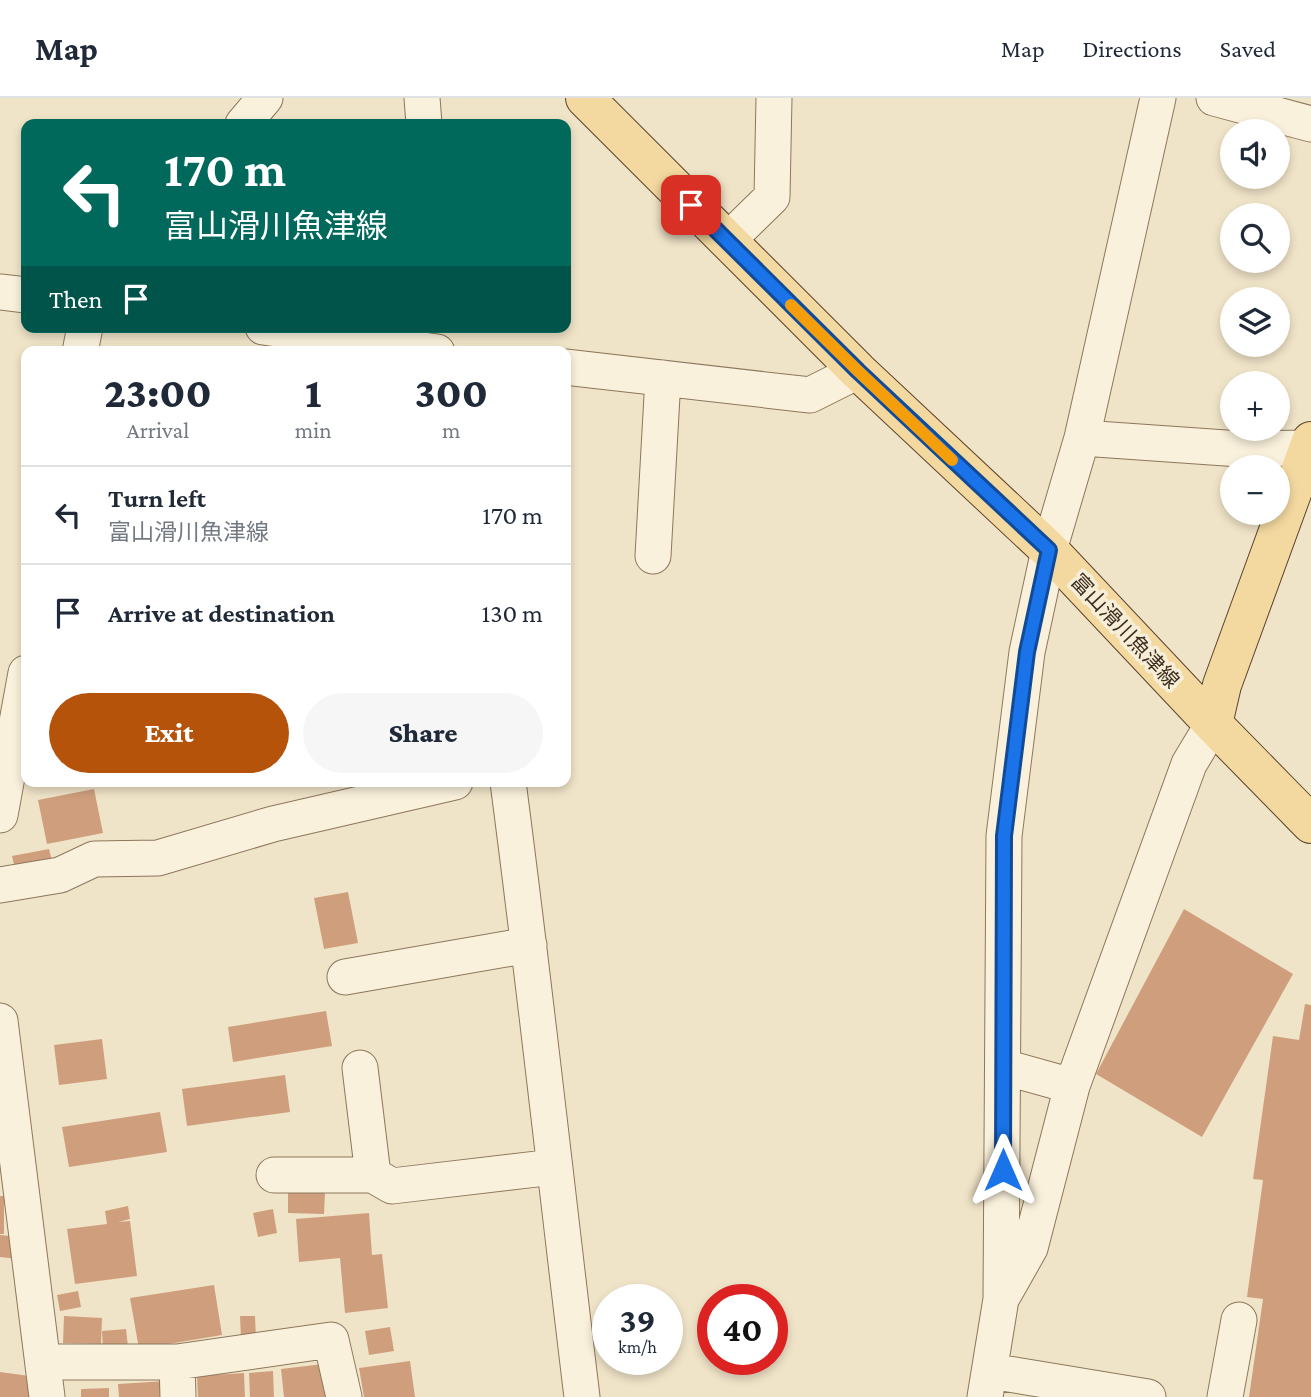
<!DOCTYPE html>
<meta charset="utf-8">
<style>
:root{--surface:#fff;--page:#f6f6f7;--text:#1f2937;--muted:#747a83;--line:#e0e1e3;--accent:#b45309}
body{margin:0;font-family:"Crimson Pro","Noto Sans JP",serif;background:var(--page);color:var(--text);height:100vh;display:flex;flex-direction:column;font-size:26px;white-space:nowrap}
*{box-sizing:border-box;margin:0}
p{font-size:23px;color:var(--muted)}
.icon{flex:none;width:38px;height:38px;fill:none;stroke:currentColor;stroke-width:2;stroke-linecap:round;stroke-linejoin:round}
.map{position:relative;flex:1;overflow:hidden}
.details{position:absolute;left:21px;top:248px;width:550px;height:441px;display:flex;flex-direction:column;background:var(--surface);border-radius:14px;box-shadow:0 4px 10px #0003}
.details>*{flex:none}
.guide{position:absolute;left:21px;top:21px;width:550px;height:214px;border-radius:14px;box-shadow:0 4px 10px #0003;background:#00695c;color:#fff;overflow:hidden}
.controls{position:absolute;left:1220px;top:21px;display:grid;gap:14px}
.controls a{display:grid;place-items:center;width:70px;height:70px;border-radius:50%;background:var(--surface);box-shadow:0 4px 10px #0003;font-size:35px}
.speed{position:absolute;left:592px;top:1186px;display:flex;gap:14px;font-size:35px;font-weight:700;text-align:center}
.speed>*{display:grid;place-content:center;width:91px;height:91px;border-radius:50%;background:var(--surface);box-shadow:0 4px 10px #0003;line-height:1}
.speed small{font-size:18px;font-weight:400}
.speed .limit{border:10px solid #d22;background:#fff;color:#111}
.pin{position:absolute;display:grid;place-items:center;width:60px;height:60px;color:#fff;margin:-30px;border-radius:14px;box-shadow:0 4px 10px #0006}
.me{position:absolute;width:77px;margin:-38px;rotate:0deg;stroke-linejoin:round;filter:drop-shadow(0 0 5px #0008)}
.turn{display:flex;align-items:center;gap:24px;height:147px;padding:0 28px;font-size:32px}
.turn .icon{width:91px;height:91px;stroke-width:2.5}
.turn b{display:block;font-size:49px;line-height:60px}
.then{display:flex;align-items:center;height:66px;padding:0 28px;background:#0003;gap:14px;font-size:26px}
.eta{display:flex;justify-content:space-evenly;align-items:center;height:119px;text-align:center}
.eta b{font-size:42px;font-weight:800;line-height:49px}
.action{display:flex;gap:14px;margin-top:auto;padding:14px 28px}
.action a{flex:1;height:80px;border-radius:42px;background:var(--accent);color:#fff;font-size:28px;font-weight:800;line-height:80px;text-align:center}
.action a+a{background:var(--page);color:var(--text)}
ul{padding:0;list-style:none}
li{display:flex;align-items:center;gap:21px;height:98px;padding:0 28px;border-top:2px solid var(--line)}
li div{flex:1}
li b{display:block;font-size:26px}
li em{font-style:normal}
header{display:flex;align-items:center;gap:42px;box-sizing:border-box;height:98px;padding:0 35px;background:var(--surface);border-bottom:2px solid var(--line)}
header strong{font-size:33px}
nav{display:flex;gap:38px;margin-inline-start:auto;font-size:24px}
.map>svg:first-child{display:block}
.building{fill:#cf9f7d}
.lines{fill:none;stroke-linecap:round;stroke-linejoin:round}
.minor-casing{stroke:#8d765c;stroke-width:37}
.major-casing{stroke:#5b4430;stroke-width:40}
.minor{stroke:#faf1dc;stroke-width:35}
.major{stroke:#f3d9a0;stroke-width:38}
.route-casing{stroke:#114b97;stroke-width:18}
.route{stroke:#1a73e8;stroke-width:12}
.slow{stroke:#f59e0b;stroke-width:12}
.labels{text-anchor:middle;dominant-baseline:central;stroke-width:7;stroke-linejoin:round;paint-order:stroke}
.street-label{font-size:21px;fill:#3d2e20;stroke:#f7eed8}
</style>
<header>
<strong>Map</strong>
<nav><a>Map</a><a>Directions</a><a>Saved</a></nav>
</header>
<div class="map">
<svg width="1311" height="1299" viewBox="0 0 1311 1299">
<rect width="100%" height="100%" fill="#f0e4c8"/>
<path class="building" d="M 94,691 L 103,735 L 47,746 L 38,702 Z
M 49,751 L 53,767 L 16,775 L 12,758 Z
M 348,794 L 358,845 L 324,851 L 314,800 Z
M 1184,811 L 1293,876 L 1202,1039 L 1096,976 Z
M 1305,906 L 1311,907 L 1311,1299 L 1249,1299 L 1263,1201 L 1247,1199 L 1263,1082 L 1253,1081 L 1273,938 L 1299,942 Z
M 326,913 L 332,948 L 233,964 L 228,929 Z
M 102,941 L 107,981 L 59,987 L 54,947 Z
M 285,977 L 290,1014 L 187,1028 L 182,991 Z
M 160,1014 L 167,1054 L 69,1069 L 62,1029 Z
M 288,1094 L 325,1095 L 324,1116 L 288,1115 Z
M 0,1098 L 4,1098 L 4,1136 L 0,1136 Z
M 128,1108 L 130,1121 L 118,1124 L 130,1123 L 137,1178 L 75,1186 L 67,1131 L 107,1126 L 105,1113 Z
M 273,1111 L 277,1135 L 258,1139 L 253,1115 Z
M 369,1115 L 372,1157 L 382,1156 L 388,1210 L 345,1215 L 340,1160 L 299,1164 L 296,1121 Z
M 0,1137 L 19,1139 L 17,1161 L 0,1159 Z
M 214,1187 L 222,1237 L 139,1251 L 130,1200 Z
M 78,1193 L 81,1209 L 60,1213 L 57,1197 Z
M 64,1218 L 102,1220 L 101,1246 L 63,1245 Z
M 240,1218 L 255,1218 L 256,1241 L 241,1241 Z
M 390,1229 L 394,1253 L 369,1257 L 365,1233 Z
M 126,1231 L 128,1249 L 103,1252 L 102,1233 Z
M 410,1263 L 415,1299 L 364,1299 L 359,1270 Z
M 323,1266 L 327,1299 L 284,1299 L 281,1271 Z
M 273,1273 L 274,1299 L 250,1299 L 249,1275 Z
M 0,1274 L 37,1279 L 34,1299 L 0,1299 Z
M 244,1275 L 245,1299 L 198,1299 L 197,1278 Z
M 166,1283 L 167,1299 L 119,1299 L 118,1286 Z
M 109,1290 L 109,1299 L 81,1299 L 81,1291 Z"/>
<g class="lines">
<g class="minor-casing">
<path id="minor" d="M 422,0 L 424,26
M 1214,0 L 1311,26
M 243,26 L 265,0
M 727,143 L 772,99 L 774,0
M 0,194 L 26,197
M 263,229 L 437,254
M 80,254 L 85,229
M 565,269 L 810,297 L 858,273
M 1082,340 L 1240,351 L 1311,350
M 653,458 L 663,280
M 508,684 C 535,889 557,1094 582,1299
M 0,717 L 26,575
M 0,787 L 60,777 L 94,761 L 158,760 L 273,726 L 455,684
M 345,879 L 529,847
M 0,923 L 47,1299
M 1004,969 L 1072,988
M 360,970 L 373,1077 L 392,1088 L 554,1069
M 274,1077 L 373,1077
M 1004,1196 L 1030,1150 L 1072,988 L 1189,666 L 1213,626
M 43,1264 L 177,1264 L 331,1242 L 344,1299
M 177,1264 L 178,1299
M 990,1273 L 1148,1299
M 985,1299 L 1001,1201 L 1004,738 L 1027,554 L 1049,452 L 1082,340 L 1158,0
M 1225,1299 L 1239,1222"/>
</g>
<g class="major-casing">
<path id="major" d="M 585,0 L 858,273 L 1049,452 L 1213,626 L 1311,726
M 1213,626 L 1222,587 L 1311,343"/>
</g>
<use href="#minor" class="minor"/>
<use href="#major" class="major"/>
</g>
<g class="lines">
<g class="route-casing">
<path id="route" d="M 691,107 L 858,273 L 1049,452 L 1027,554 L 1004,738 L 1003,1072"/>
</g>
<use href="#route" class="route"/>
<path class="slow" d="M 791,207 L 858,273 L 952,362"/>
</g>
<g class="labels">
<g class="street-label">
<text transform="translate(1125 533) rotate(47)">富山滑川魚津線</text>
</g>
</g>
</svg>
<div class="controls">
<a><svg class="icon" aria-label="sound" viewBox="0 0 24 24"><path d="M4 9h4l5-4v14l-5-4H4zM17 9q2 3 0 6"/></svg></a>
<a><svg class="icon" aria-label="search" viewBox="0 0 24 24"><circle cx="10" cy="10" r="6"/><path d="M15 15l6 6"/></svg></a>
<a><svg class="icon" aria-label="layers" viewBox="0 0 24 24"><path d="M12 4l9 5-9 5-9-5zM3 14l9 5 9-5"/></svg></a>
<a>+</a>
<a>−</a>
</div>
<div class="speed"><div>39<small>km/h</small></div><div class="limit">40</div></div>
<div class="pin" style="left:691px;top:107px;background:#d93025"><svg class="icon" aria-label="arrive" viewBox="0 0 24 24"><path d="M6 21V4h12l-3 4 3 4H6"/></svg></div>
<svg class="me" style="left:1003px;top:1072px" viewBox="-20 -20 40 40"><path d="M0-17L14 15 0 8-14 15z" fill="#1a73e8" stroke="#fff" stroke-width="4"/></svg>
<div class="guide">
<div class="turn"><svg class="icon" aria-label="left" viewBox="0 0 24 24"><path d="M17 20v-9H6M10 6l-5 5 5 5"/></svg><div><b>170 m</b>富山滑川魚津線</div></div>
<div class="then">Then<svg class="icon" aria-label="arrive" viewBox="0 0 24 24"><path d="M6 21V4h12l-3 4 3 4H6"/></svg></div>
</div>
<section class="details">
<div class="eta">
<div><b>23:00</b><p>Arrival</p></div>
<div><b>1</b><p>min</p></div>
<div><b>300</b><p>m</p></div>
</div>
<ul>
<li><svg class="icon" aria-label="left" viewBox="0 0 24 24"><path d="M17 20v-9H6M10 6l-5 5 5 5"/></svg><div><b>Turn left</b><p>富山滑川魚津線</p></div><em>170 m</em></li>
<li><svg class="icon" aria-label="arrive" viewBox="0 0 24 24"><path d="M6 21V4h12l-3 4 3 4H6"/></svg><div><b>Arrive at destination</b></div><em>130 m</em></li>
</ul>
<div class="action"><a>Exit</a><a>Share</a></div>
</section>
</div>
